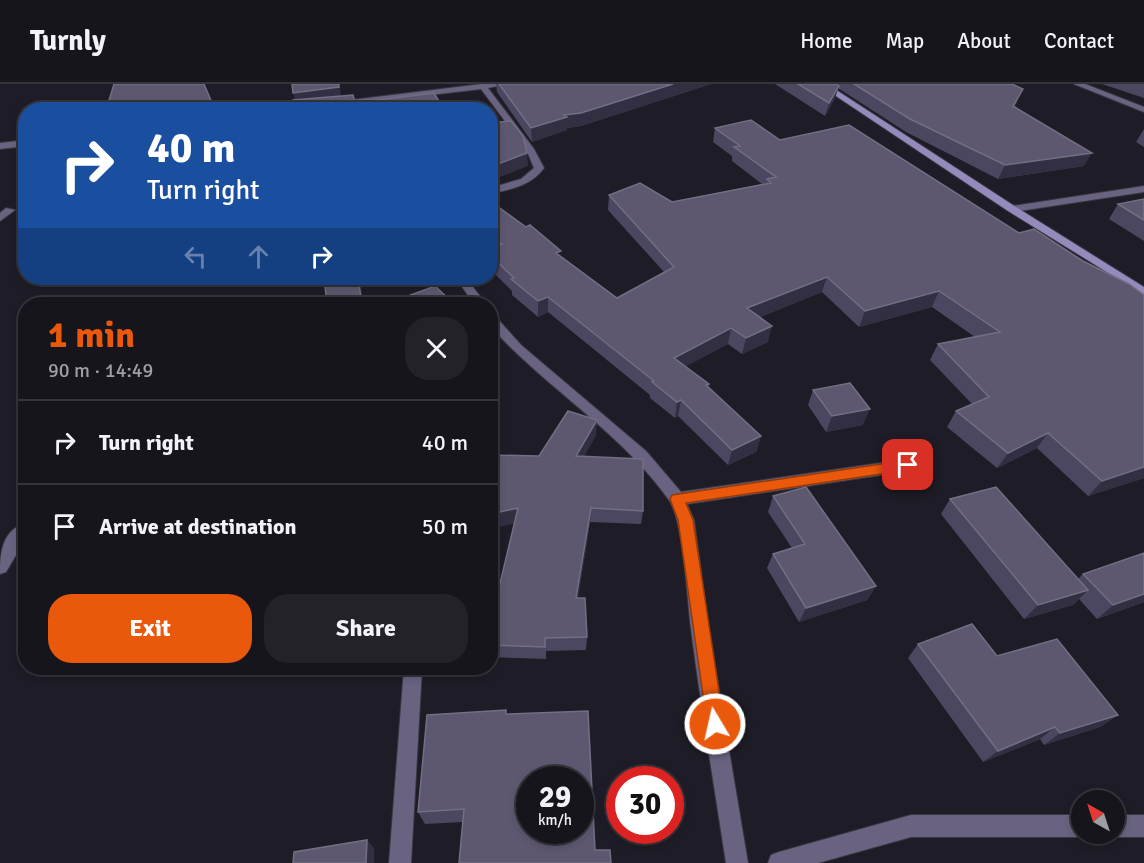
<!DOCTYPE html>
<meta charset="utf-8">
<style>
:root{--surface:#16151c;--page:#232229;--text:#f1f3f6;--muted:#9e9fa3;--line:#35343b;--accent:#ea580c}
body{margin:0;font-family:Signika,sans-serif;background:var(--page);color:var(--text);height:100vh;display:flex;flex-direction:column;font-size:22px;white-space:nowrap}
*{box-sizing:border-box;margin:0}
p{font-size:20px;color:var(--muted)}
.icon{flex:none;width:33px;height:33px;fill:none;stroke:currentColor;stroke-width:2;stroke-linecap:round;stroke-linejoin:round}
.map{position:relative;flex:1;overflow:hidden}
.panel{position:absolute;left:18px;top:213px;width:480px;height:378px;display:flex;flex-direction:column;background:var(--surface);border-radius:24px;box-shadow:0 3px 9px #0003,0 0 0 2px var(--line)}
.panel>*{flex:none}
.hud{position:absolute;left:18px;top:18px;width:480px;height:183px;border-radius:24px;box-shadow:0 3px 9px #0003,0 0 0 2px var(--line);background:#1a4fa0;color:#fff;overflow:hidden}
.needle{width:39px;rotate:321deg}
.buttons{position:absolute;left:1071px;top:706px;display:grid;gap:12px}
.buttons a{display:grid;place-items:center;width:54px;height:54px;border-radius:50%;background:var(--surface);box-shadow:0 3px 9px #0003,0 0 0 2px var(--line);font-size:30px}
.speed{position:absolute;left:516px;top:682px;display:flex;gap:12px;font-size:30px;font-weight:700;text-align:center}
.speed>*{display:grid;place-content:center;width:78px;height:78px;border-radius:50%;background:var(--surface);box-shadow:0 3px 9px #0003,0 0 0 2px var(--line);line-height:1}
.speed small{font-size:15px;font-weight:400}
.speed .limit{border:9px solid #d22;background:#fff;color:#111}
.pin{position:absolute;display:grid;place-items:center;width:51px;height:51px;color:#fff;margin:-26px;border-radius:12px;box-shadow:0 3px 9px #0006}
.me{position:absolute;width:66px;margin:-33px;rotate:351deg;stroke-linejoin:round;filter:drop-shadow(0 0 4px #0008)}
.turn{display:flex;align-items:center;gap:21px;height:126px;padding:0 30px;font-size:27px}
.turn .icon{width:78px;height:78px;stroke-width:2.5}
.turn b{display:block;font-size:42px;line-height:51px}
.lanes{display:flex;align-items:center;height:57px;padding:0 30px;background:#0003;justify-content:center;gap:30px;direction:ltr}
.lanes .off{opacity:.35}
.round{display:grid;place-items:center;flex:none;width:63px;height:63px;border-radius:24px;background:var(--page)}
.summary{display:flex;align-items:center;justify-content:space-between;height:102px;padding:0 30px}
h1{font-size:36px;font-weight:800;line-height:45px;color:var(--accent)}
.primary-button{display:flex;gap:12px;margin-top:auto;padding:12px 30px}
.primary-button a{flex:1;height:69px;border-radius:24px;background:var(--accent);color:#fff;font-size:24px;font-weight:800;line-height:69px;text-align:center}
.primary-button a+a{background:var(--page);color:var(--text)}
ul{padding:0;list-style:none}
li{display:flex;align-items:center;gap:18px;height:84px;padding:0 30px;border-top:2px solid var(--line)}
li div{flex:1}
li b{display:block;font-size:22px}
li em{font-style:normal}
header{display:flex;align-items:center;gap:36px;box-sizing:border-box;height:84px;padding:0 30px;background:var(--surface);border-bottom:2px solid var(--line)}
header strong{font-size:28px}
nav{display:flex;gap:33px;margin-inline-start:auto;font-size:21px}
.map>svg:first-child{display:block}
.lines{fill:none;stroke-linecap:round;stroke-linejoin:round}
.street-casing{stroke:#3a3842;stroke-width:2}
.secondary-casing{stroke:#3a3842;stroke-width:2}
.street{fill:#696381;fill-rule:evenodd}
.secondary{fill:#948abb;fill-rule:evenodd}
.wall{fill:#4c4760}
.shaded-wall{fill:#332f43}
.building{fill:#5d586f;stroke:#726e83;stroke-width:1.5;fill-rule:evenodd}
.route{fill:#ea580c;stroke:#983908;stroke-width:1.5}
</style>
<header>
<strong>Turnly</strong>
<nav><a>Home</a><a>Map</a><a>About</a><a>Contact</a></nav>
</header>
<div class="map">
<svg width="1144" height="779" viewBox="0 0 1144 779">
<rect width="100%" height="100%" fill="#1e1c26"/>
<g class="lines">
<g class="street-casing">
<path id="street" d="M 482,0 L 506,0 L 488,4 L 534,65 L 544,84 C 531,102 511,105 490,110 L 490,104 L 521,95 L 534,84 L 526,65 L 481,5 L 335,22 L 331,20 L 335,18 Z
M 1074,0 L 1085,0 L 1144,23 L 1144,28 Z
M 26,56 L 26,62 L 0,65 L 0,59 Z
M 1144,102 L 1144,108 L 1012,128 L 1007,125 L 1012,122 Z
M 6,124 L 15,126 L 0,137 L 0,129 Z
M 456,194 L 466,194 L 486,220 L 474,220 Z
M 490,230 L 494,231 L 521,261 L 646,367 L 681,408 L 908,375 L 913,377 L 915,381 L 913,385 L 908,387 L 687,420 L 694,436 L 709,547 L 748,779 L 726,779 C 714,701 701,623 691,545 C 687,515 684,438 669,416 C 621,348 546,304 490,242 Z
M 26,439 L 26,454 L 6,488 L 0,490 C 0,469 2,446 26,439 Z
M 404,584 L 422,584 L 411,779 L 389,779 Z
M 911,731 L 1082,731 L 1082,750 L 1089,750 L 1082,753 L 911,753 L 818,779 L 768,779 L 771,771 L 779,768 Z
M 1114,731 L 1144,731 L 1144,753 L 1114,753 L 1107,750 L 1114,750 Z"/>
</g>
<g class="secondary-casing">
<path id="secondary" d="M 818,0 L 827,0 L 1016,123 L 1144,203 L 1144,211 L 1008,127 Z"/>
</g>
<use href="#street" class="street"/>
<use href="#secondary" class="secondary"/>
</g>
<path class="wall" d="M 496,0 L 711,0 L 581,42 L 567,44 L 567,46 L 532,58 L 497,8 Z
M 775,0 L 1012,0 L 1017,18 L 1014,23 L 1084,82 L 998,95 L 906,48 L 838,4 L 835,14 L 825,32 Z
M 1102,0 L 1144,0 L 1144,14 Z
M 849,41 L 1144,394 L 1088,412 L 1037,364 L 997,384 L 947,343 L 956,327 L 972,320 L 930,276 L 938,260 L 975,253 L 932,223 L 859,243 L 822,208 L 760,233 L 768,258 L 742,270 L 728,260 L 685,282 L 709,300 L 708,303 L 761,352 L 756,368 L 728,381 L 678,332 L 675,334 L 650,314 L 650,311 L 548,228 L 538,233 L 512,211 L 512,207 L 490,185 L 490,117 L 561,173 L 617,214 L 664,188 L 608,126 L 609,111 L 672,118 L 762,100 L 732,77 L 732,72 L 713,58 L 715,44 L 780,56 Z
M 1144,45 L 1144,63 L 1136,58 Z
M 1144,115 L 1144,157 L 1109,135 L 1118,120 Z
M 813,306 L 863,341 L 826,348 L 808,321 Z
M 596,351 L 584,372 L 643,427 L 641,440 L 590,438 L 578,514 L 587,553 L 586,566 L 546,567 L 546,575 L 490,573 L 490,512 L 497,512 L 514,439 L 490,445 L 490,371 L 539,372 Z
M 773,412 L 876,502 L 867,516 L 799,538 L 767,484 L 773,470 L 792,464 L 768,428 Z
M 950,415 L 1078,495 L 1083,490 L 1144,469 L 1144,518 L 1097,535 L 1079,515 L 1073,521 L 1024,535 L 941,430 Z
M 918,560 L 997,572 L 1118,631 L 1100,643 L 1044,661 L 1040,655 L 983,678 L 908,574 Z
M 506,630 L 595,766 L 463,738 L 425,740 L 418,728 Z"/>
<path class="shaded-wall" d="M 339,0 L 342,16 L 297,23 L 293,9 Z
M 673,0 L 711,0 L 581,42 L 567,44 L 567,46 L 532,58 L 531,44 L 564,31 Z
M 839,2 L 835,14 L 825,32 L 829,19 Z
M 527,69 L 528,82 L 490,97 L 490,83 Z
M 1092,69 L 1084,82 L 998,95 L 1005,81 Z
M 827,193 L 822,208 L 744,240 L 747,224 Z
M 358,194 L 359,194 L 364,220 L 362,220 Z
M 939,207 L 932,223 L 859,243 L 865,227 Z
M 548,213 L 548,228 L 538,233 L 538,217 Z
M 772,242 L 768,258 L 742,270 L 746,254 Z
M 731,244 L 728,260 L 672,290 L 674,274 Z
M 681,316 L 678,332 L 675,334 L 677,318 Z
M 870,325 L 863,341 L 826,348 L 832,332 Z
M 597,336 L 596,351 L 576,386 L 576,372 Z
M 1048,349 L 1037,364 L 997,384 L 1008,369 Z
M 761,352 L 756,368 L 728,381 L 732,366 Z
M 1144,383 L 1144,394 L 1088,412 L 1102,397 Z
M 518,424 L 519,438 L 490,445 L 490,430 Z
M 591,424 L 590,438 L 576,527 L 576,514 Z
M 876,502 L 867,516 L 799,538 L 806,524 Z
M 1088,506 L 1073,521 L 1024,535 L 1038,521 Z
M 1144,510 L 1144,518 L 1097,535 L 1113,521 Z
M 1118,631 L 1100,643 L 1044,661 L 1060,649 Z
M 1055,643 L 1040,655 L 983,678 L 998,667 Z
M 367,756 L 374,764 L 374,779 L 366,779 Z"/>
<path class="building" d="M 114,0 L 204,0 L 215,26 L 106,26 Z
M 292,0 L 339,0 L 339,3 L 293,9 Z
M 499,0 L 673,0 L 581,29 L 564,31 L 567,33 L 531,44 Z
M 798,0 L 836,0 L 839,2 L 829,19 Z
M 854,0 L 1012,0 L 1023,5 L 1013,22 L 1092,69 L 1005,81 L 910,35 Z
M 434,9 L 444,26 L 257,26 L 294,21 L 293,16 L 353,11 L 355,19 Z
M 751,36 L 780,56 L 849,41 L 1019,149 L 1034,145 L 1083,177 L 1129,200 L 1144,211 L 1144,383 L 1102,397 L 1048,349 L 1008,369 L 956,327 L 989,313 L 938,260 L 1000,248 L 939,207 L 865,227 L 827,193 L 747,224 L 772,242 L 746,254 L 731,244 L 674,274 L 709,300 L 706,301 L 761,352 L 732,366 L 681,316 L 677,318 L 652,298 L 654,297 L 548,213 L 538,217 L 511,195 L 514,194 L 490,171 L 490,163 L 502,160 L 490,151 L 490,117 L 526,143 L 530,141 L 561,167 L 556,169 L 617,214 L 674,183 L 609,111 L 640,99 L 672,118 L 771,99 L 767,95 L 776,93 L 734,63 L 740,62 L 715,44 Z
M 511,37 L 523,52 L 527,69 L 490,83 L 490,39 Z
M 1144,115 L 1144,136 L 1118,120 Z
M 324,194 L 358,194 L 362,220 L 327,220 Z
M 435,202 L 454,220 L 386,220 Z
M 850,299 L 870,325 L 832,332 L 813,306 Z
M 568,327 L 597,336 L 576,372 L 643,375 L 643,427 L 591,424 L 576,514 L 585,514 L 587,553 L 545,554 L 545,563 L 490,561 L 490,512 L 497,512 L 518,424 L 490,430 L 490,371 L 539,372 Z
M 806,403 L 876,502 L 806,524 L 773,470 L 805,460 L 773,412 Z
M 996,403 L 1088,506 L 1038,521 L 950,415 Z
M 1144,469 L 1144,510 L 1113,521 L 1083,490 Z
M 972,540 L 997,572 L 1057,555 L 1118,631 L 1060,649 L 1055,643 L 998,667 L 918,560 Z
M 506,626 L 506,630 L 588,627 L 595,766 L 610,766 L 611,779 L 459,779 L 464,725 L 418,728 L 427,631 ZM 530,696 L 580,696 L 580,747 L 530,747 Z
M 367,756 L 366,779 L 293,779 L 294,768 Z"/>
<path class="route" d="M 908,376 L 915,381 L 908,386 L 686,419 L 693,436 L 724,640 L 721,646 L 715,649 L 708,646 L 678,436 L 670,415 L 672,411 Z"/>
</svg>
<div class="buttons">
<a><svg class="needle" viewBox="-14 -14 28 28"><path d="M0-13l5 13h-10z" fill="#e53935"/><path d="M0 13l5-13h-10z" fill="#9e9fa3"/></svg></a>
</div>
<div class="speed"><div>29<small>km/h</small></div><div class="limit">30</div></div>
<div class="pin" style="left:908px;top:381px;background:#d93025"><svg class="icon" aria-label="arrive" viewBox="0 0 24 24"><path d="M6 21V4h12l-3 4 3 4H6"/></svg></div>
<svg class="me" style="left:715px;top:640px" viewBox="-20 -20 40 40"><circle r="17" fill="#ea580c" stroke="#fff" stroke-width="3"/><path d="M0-11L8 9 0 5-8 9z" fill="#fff"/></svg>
<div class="hud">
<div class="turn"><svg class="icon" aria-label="right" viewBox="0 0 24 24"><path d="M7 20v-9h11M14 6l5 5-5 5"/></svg><div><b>40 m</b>Turn right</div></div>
<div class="lanes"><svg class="icon off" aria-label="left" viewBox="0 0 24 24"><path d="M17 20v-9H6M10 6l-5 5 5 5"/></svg><svg class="icon off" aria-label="ahead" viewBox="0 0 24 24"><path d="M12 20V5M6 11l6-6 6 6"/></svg><svg class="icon" aria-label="right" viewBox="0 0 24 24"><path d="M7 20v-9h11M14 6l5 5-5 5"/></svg></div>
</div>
<section class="panel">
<div class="summary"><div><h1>1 min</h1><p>90 m · 14:49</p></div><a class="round"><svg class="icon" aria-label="close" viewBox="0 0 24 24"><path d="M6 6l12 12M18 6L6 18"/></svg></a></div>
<ul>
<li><svg class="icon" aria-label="right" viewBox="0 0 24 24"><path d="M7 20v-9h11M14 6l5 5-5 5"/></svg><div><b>Turn right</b></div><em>40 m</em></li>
<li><svg class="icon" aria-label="arrive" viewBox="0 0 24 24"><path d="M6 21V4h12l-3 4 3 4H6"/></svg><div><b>Arrive at destination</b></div><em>50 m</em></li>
</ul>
<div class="primary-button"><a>Exit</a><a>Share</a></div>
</section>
</div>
